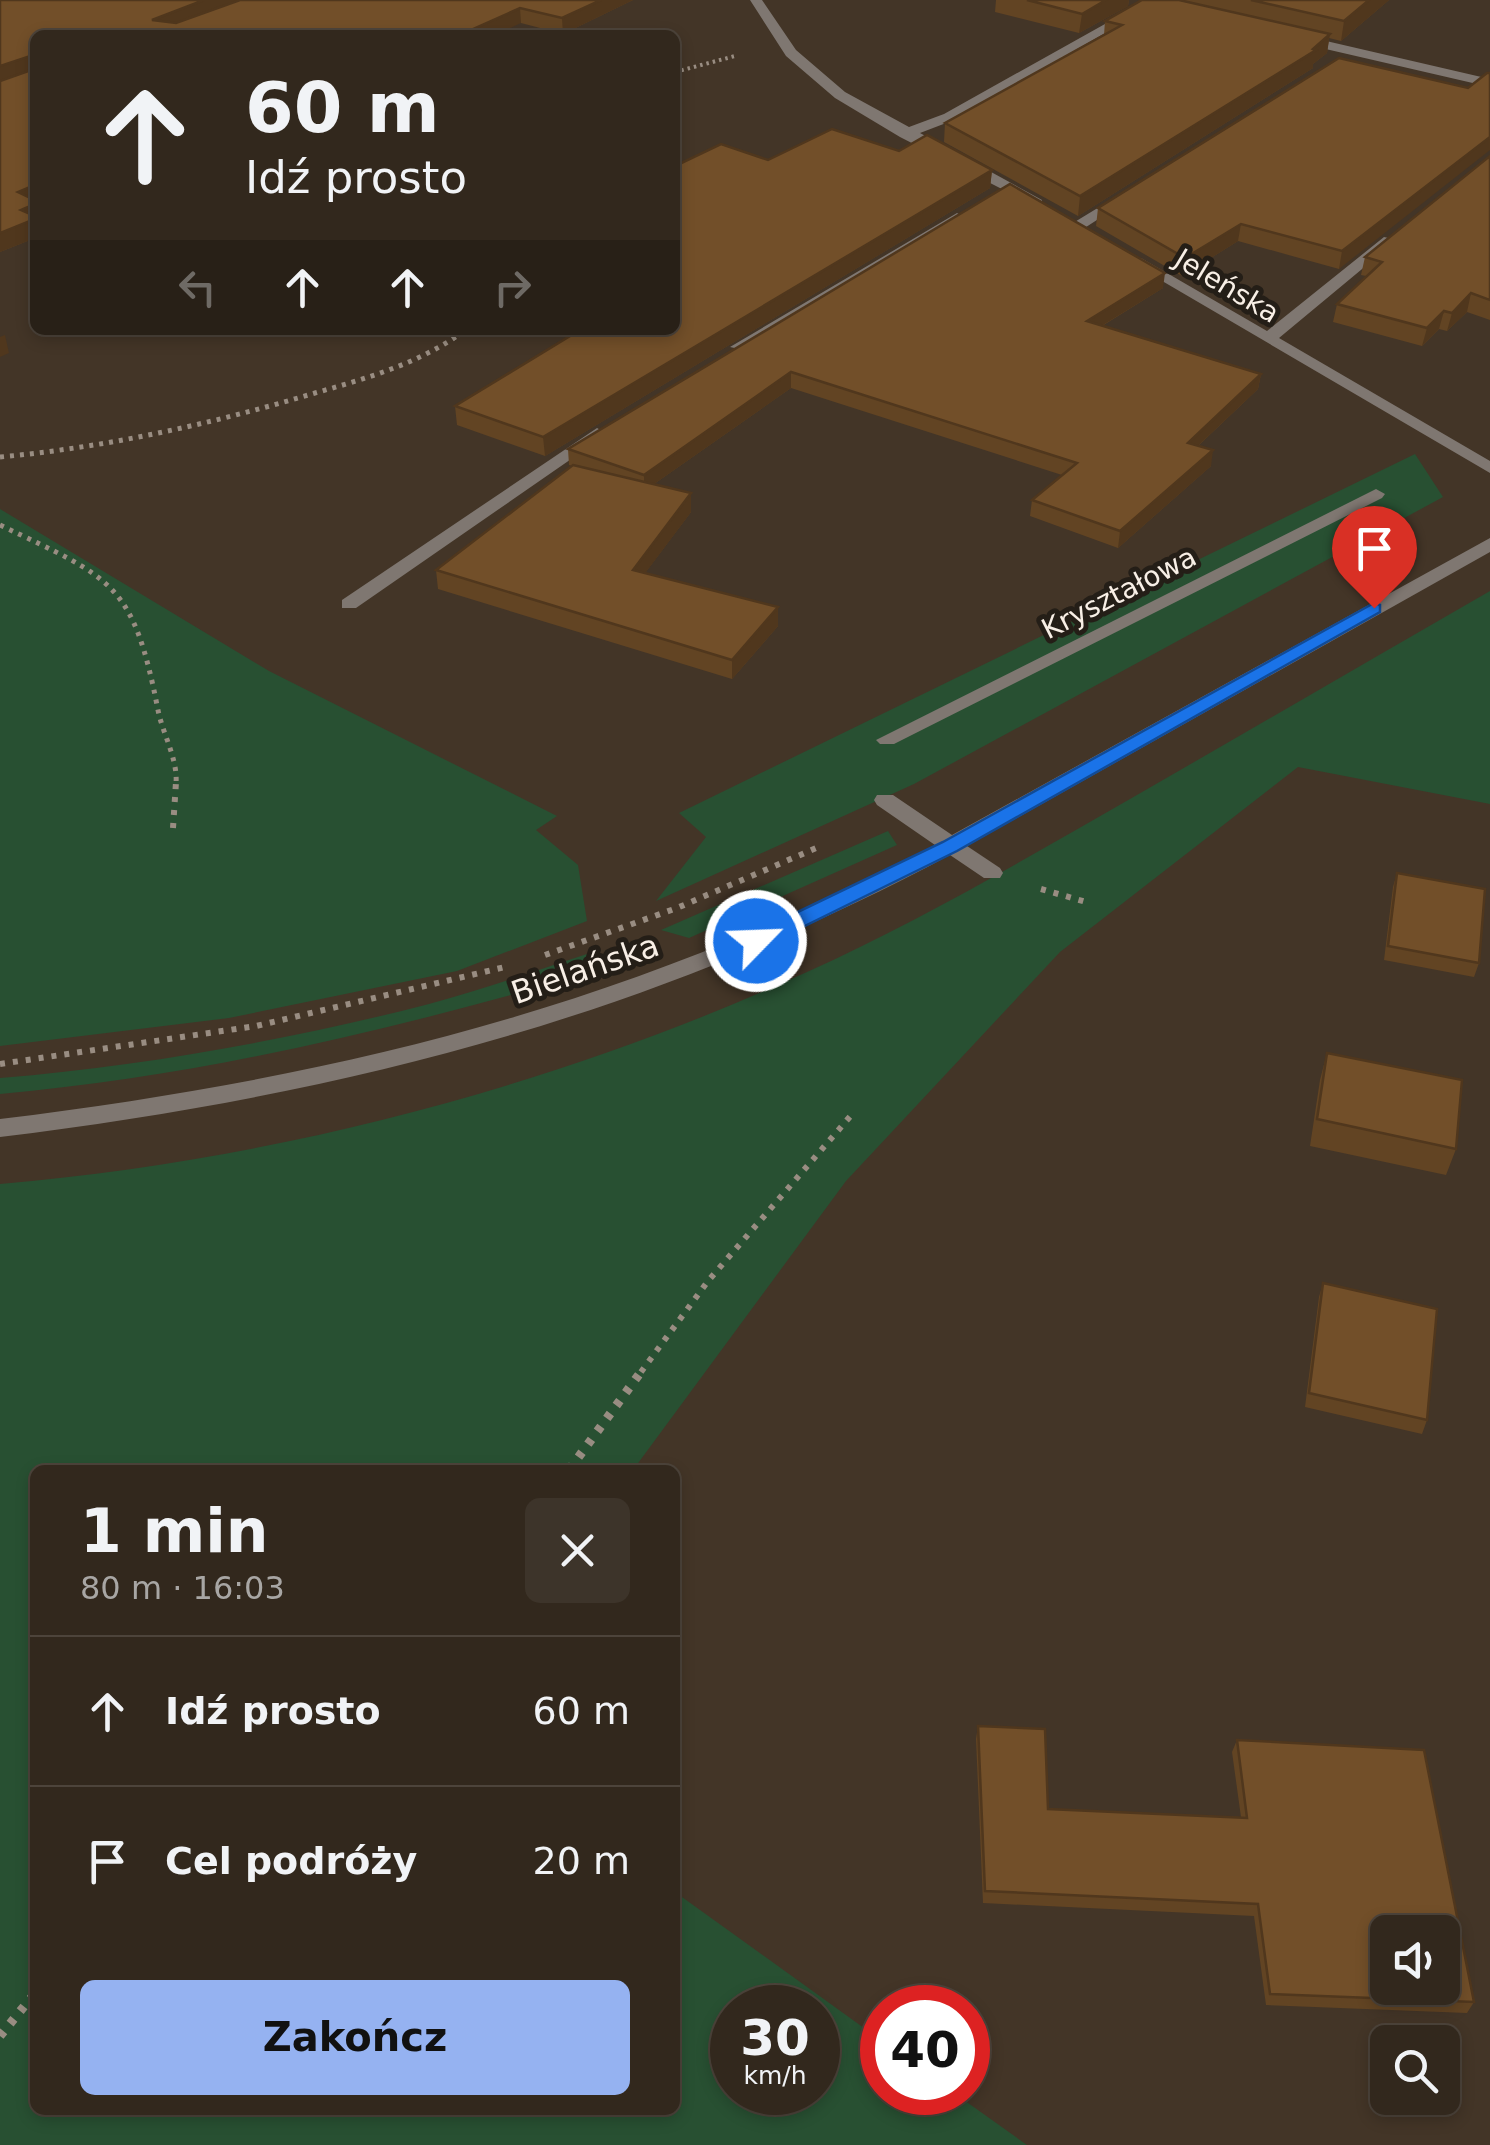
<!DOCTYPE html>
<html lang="pl">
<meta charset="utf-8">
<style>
:root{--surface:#32281d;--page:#3d342a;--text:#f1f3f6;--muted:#a8a6a4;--line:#4d443b;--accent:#95b2f1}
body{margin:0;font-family:"DejaVu Sans",sans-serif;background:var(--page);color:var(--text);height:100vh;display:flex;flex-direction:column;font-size:38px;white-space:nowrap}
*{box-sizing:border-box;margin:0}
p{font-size:32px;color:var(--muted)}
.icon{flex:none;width:55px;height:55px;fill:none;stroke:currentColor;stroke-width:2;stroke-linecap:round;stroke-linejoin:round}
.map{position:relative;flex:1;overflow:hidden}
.panel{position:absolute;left:30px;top:1465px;width:650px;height:650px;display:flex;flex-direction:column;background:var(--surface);border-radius:15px;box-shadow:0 5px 15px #0003,0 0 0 2px var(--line)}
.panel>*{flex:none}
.banner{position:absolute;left:30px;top:30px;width:650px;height:305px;border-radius:15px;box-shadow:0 5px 15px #0003,0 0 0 2px var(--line);background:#32281d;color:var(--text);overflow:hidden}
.fabs{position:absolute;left:1370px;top:1915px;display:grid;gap:20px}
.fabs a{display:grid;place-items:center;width:90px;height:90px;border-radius:15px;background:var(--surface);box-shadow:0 5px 15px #0003,0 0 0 2px var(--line);font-size:50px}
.speed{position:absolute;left:710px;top:1985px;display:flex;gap:20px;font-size:50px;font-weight:700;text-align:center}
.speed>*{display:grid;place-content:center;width:130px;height:130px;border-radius:50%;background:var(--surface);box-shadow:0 5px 15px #0003,0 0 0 2px var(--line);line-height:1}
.speed small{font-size:25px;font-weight:400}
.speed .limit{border:15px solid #d22;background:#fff;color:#111}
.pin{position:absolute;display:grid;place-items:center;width:85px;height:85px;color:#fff;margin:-102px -42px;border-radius:50% 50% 50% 0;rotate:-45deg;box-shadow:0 0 10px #0007}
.pin .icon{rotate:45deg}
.me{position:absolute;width:110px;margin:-55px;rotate:66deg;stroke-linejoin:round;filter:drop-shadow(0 0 8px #0008)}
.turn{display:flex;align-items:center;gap:35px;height:210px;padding:0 50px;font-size:45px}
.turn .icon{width:130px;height:130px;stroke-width:2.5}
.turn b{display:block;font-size:70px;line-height:85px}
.lanes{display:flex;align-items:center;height:95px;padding:0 50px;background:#0003;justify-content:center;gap:50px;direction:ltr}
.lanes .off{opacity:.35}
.round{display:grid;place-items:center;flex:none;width:105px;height:105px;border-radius:15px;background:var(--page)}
.head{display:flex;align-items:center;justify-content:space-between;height:170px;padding:0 50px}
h1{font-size:60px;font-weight:600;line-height:75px}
.primary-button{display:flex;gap:20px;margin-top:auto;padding:20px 50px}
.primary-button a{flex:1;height:115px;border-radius:15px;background:var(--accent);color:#111;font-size:40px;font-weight:600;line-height:115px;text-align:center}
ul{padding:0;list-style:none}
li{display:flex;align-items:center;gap:30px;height:150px;padding:0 50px;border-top:2px solid var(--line)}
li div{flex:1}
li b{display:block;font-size:38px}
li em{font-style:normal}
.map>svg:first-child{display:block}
.green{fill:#285032;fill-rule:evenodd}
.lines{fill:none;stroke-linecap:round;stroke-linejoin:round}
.path-far3{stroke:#998d82;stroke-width:4;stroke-dasharray:2.5 4;stroke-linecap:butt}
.path-far2{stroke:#998d82;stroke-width:5;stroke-dasharray:4 6;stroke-linecap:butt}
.path-far1{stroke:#998d82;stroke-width:6;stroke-dasharray:5 8;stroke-linecap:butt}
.path{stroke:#998d82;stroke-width:9;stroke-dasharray:6 10;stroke-linecap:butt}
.minor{fill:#7f7771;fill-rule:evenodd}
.wall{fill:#624423}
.shaded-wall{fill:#50371d}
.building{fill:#724f29;stroke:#50371d;stroke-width:2.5;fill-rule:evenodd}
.route{fill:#1a73e8;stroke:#114b97;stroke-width:2.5}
.labels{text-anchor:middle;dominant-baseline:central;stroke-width:10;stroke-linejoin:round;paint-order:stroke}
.far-street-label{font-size:28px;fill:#f8efe6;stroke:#241e17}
.street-label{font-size:32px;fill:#f8efe6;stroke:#241e17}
</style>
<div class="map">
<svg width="1490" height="2145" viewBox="0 0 1490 2145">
<rect width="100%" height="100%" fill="#433527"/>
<path class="green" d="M 1415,454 L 1443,497 L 914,784 L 656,901 L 706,837 L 679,813 Z
M 0,509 L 269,671 L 557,816 L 536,830 L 578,865 L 587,921 L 457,971 L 229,1018 L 0,1046 Z
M 1490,591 L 1490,804 L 1298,767 L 1060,952 L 846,1181 L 633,1470 L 35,1470 L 35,2110 L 675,2110 L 675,1892 L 882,2041 L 882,2092 L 954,2093 L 1027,2145 L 0,2145 L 0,1184 C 277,1160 555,1087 807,972 C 918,922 1025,859 1130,799 C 1250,730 1370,660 1490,591 ZM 732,2008 L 818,2008 L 818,2092 L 732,2092 Z
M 888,831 L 897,845 L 689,938 L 661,930 Z
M 596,951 L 589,973 C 395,1029 202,1076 0,1094 L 0,1078 C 144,1066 289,1040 429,1004 C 485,989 541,969 596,951 Z"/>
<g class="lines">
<path class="path-far3" d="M 675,72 L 735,56
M 453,339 L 467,330"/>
<path class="path-far2" d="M 0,457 C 108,447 211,424 315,393 C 364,379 414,365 457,336
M 0,525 C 113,579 133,582 158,710 C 163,735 178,759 176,784"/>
<path class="path-far1" d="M 173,828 L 176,782
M 1041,889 L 1086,902
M 545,955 L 677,908 L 821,846
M 0,1064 L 256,1026 L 509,966
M 641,1372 L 708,1281 L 854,1112"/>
<path class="path" d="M 569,1470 L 643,1369
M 0,2036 L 35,1993"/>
<path class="minor" d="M 750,0 L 762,0 L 796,50 L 845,92 L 909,127 L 944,114 L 1130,10 L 1140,13 L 954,120 L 920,133 L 1042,200 L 1042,206 L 1037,207 L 900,137 L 835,98 L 786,56 Z
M 1296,34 L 1490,79 L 1490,87 L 1291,41 L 1290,38 Z
M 1119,195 L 1131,198 L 1083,229 L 1073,229 L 1073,223 Z
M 957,213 L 964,217 L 962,220 L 744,350 L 730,347 Z
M 1384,237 L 1397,240 L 1279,338 L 1490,461 L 1490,473 L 1128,261 L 1141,258 L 1267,331 Z
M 597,428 L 606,433 L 603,437 L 356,608 L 342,608 L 342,600 Z
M 1376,489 L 1385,494 L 1382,498 L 894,744 L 880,744 L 876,740 Z
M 1490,538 L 1490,552 L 967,846 L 1000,868 L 1003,873 L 1000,878 L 984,878 L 950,855 C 645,1018 342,1095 0,1137 L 0,1119 C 341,1077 630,1006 935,845 L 877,805 L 874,800 L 877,795 L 893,795 L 952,835 Z"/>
</g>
<path class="wall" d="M 0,0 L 633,0 L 563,34 L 521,23 L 35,35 L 35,238 L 0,252 Z
M 996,0 L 1129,0 L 1128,6 L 1079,33 L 995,12 Z
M 1142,0 L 1389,0 L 1341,41 L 1329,38 L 1327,53 L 1313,64 L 1313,68 L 1078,216 L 944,142 L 945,123 L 1104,35 L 1105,21 Z
M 1468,88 L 1339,269 L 1238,241 L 1182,276 L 1096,226 L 1098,208 Z
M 899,151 L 992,170 L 990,188 L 545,456 L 457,425 L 455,406 L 675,330 L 768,160 Z
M 1490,156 L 1490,320 L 1467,312 L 1447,331 L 1439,329 L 1422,346 L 1333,322 L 1337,304 L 1366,276 L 1361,275 L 1365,257 Z
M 1010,184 L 1163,288 L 1102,326 L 1261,374 L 1258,389 L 1198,446 L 1211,466 L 1118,548 L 1030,516 L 1032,500 L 1062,475 L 791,388 L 654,484 L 691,512 L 645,573 L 778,607 L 778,626 L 732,679 L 438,589 L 436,570 L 572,466 L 569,465 L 568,449 Z
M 1397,873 L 1479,963 L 1474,977 L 1384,960 L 1393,887 Z
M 1327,1053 L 1456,1149 L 1446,1175 L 1310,1146 L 1320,1080 Z
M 1323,1283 L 1427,1420 L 1422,1434 L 1305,1407 L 1319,1297 Z
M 978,1726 L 1048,1809 L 1241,1817 L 1232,1752 L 1237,1740 L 1474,2002 L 1467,2013 L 1266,2005 L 1254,1916 L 983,1903 L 976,1739 Z"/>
<path class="shaded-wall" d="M 204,0 L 246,0 L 157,35 L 152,20 Z
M 601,0 L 633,0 L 563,34 L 562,18 Z
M 1106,0 L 1129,0 L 1128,6 L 1079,33 L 1082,14 Z
M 1369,0 L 1389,0 L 1341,41 L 1344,21 Z
M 520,8 L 521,23 L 495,35 L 460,35 Z
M 1330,34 L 1327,53 L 1313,64 L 1313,68 L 1078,216 L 1080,196 Z
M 30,56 L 34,71 L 0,83 L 0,66 Z
M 1490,137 L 1490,150 L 1339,269 L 1342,251 Z
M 992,170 L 990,188 L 545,456 L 543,437 Z
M 35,185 L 35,238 L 0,252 L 0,233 L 18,192 Z
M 1241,224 L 1238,241 L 1182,276 L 1185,258 Z
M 1165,273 L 1163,288 L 1085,336 L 1087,321 Z
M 1471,293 L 1467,312 L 1447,331 L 1452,313 Z
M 1444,311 L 1439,329 L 1422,346 L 1427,328 Z
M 5,335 L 9,353 L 0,357 L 0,337 Z
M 791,372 L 791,388 L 644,491 L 644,475 Z
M 1261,374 L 1258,389 L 1185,458 L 1188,443 Z
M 1213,450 L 1211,466 L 1118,548 L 1120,531 Z
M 691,493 L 691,512 L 634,588 L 633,570 Z
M 778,607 L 778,626 L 732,679 L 732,660 Z"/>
<path class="building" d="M 0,0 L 204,0 L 152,20 L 176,23 L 240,0 L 601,0 L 562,18 L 520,8 L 460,35 L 35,35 L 35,59 L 30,56 L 0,66 Z
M 1027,0 L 1106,0 L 1082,14 Z
M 1142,0 L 1179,0 L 1330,34 L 1313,49 L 1316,50 L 1080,196 L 945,123 L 1122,25 L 1105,21 Z
M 1251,0 L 1369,0 L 1344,21 Z
M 1339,58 L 1468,88 L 1487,73 L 1490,73 L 1490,137 L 1342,251 L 1241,224 L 1185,258 L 1098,208 Z
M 35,61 L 35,185 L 18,192 L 35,200 L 35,204 L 21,210 L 35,216 L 35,219 L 0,233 L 0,81 L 34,69 Z
M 832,129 L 899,151 L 927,135 L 992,170 L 543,437 L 455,406 L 580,330 L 675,330 L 675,166 L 721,144 L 768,160 Z
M 1490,156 L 1490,300 L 1471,293 L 1452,313 L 1444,311 L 1427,328 L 1337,304 L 1382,262 L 1365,257 Z
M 1010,184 L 1165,273 L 1087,321 L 1261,374 L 1188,443 L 1213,450 L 1120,531 L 1032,500 L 1077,463 L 791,372 L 644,475 L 568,449 Z
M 573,465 L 691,493 L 633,570 L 778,607 L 732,660 L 436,570 Z
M 1397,873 L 1485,889 L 1479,963 L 1388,946 Z
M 1327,1053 L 1462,1080 L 1456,1149 L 1317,1119 Z
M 1323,1283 L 1437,1309 L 1427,1420 L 1309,1393 Z
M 978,1726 L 1045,1729 L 1048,1809 L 1247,1818 L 1237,1740 L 1424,1750 L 1474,2002 L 1270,1994 L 1258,1904 L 985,1891 ZM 1388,1932 L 1442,1932 L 1442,1988 L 1388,1988 Z"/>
<path class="route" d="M 1374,603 L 1380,605 L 1380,612 L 957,851 L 764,946 L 756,948 L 745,941 L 748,936 L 943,842 Z"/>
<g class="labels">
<g class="far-street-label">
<text transform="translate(1227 286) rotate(31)">Jeleńska</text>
<text transform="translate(1119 593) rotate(-27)">Kryształowa</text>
</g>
<g class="street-label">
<text transform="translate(585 969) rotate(-19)">Bielańska</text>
</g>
</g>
</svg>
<div class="fabs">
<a><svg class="icon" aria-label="sound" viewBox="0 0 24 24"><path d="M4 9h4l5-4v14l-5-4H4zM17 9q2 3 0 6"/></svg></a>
<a><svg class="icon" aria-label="search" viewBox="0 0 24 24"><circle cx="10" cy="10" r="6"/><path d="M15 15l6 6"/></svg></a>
</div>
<div class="speed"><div>30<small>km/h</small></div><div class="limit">40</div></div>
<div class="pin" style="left:1374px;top:608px;background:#d93025"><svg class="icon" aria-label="arrive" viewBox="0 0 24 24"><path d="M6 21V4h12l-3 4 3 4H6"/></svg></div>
<svg class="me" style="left:756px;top:941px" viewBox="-20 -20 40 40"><circle r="17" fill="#1a73e8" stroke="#fff" stroke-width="3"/><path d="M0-11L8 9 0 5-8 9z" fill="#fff"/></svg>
<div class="banner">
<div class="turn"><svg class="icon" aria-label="ahead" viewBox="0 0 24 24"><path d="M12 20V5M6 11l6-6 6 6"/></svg><div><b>60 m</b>Idź prosto</div></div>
<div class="lanes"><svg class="icon off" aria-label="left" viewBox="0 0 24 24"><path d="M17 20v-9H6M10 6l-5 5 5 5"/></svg><svg class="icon" aria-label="ahead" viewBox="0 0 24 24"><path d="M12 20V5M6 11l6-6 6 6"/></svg><svg class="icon" aria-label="ahead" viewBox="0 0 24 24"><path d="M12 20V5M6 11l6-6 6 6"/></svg><svg class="icon off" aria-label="right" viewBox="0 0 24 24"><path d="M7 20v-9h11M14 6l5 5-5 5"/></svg></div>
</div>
<section class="panel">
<div class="head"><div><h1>1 min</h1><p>80 m · 16:03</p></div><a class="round"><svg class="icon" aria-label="close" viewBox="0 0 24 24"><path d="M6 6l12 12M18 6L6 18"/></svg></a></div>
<ul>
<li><svg class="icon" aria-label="ahead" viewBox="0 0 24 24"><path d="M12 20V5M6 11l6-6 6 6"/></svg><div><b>Idź prosto</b></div><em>60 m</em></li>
<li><svg class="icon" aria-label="arrive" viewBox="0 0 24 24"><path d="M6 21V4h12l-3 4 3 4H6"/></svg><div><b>Cel podróży</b></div><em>20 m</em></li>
</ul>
<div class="primary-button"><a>Zakończ</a></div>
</section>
</div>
